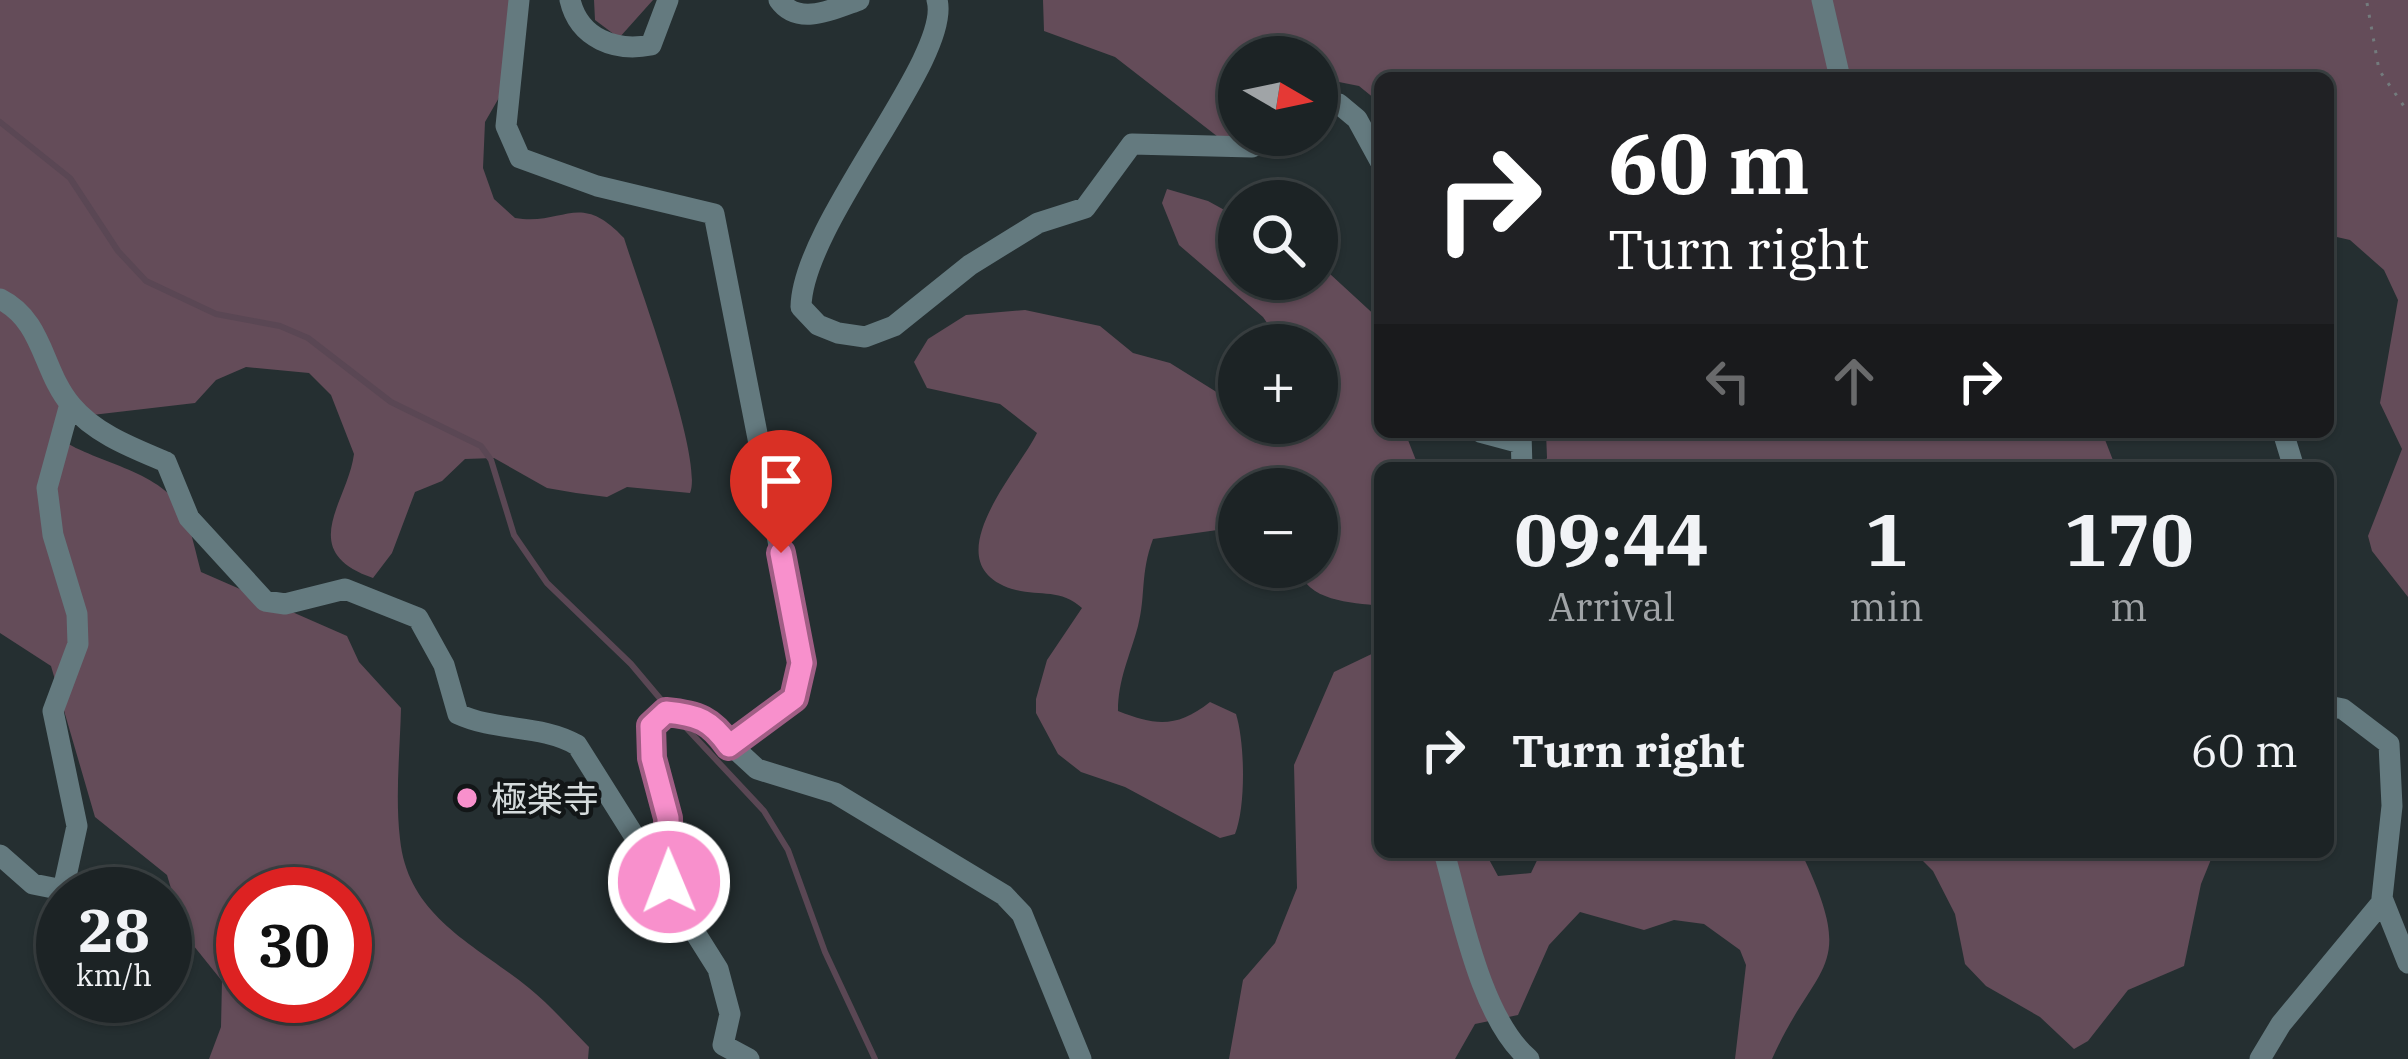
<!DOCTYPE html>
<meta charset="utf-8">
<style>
:root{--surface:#1c2325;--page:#292f32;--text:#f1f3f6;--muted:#a0a4a7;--line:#3a4042}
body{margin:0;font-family:"IBM Plex Serif","Noto Sans JP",serif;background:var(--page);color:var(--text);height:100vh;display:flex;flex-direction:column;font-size:45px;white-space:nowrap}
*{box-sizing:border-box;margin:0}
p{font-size:39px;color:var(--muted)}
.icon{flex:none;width:66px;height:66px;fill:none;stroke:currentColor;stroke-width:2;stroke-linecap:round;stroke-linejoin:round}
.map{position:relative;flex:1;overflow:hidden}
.panel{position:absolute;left:1374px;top:462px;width:960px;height:396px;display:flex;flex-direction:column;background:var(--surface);border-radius:18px;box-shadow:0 3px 9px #0004,0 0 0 3px var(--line)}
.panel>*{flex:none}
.banner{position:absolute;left:1374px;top:72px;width:960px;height:366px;border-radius:18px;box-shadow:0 3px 9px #0004,0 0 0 3px var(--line);background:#202124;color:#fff;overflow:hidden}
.needle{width:78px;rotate:99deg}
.fabs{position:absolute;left:1218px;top:36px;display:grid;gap:24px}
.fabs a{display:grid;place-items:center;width:120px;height:120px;border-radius:50%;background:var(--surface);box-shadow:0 3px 9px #0004,0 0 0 3px var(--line);font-size:60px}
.speed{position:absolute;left:36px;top:867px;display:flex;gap:24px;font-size:60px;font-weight:700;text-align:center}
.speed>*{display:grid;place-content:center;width:156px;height:156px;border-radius:50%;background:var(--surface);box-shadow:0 3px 9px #0004,0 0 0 3px var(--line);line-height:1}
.speed small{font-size:30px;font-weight:400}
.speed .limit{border:18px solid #d22;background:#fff;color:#111}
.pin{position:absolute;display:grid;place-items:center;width:102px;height:102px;color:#fff;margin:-123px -51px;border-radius:50% 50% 50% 0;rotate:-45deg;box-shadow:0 0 12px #0007}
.pin .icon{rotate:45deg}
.me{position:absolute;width:132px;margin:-66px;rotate:359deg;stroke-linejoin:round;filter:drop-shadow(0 0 9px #0008)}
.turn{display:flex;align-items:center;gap:42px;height:252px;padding:0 36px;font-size:54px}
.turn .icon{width:156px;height:156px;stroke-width:2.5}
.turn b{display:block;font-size:84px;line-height:102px}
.lanes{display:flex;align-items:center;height:114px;padding:0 36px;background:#0003;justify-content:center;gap:60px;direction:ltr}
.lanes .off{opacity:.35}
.eta{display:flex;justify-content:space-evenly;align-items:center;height:204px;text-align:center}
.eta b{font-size:72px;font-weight:800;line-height:84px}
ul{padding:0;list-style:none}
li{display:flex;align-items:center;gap:36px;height:168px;padding:0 36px}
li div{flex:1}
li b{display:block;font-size:45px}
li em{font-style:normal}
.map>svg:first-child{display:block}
.green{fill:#644c59;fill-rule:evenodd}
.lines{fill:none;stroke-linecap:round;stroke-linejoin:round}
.stream{stroke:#5a4754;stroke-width:6}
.path{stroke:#737b7d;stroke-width:3;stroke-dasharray:3 9;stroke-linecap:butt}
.minor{stroke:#647a7f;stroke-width:21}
.route-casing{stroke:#a15e85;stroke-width:30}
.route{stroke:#f890cc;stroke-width:21}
.poi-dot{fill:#f890cc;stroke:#121617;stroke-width:4.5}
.labels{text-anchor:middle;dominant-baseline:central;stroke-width:9;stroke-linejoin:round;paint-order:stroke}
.poi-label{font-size:36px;fill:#d5dbdc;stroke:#121617;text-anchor:start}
</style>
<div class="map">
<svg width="2408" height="1059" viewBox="0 0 2408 1059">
<rect width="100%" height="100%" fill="#252f31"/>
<path class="green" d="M 0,0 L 521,0 L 508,82 L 485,122 L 483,168 L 494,199 L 515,218 C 565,226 579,190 624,238 C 638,283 704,460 690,493 L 627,487 L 607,497 L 576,493 L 547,488 L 494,458 L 465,459 L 442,481 L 415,492 L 392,553 L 373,578 C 295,551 348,502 354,454 L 331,395 L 309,373 L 246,367 L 216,380 L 195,403 L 75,417 L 57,437 C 95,464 165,470 185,516 C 192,533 196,554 201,572 L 347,636 L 359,662 L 401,708 C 400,751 395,796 400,839 C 408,917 475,944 529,988 C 550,1005 569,1027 589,1047 L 588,1059 L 209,1059 L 221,1027 L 222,981 L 185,935 L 167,875 L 95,817 L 51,666 L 0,633 ZM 243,894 L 345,894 L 345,996 L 243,996 Z
M 594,0 L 653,0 L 619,38 L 595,20 Z
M 1043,0 L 2408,0 L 2408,597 L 2372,551 L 2368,536 L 2402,449 L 2380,403 L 2398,300 L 2384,270 L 2350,240 L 2328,235 L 2328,78 L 1380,78 L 1380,103 L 1359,86 L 1329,80 L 1317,88 L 1317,57 L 1239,57 L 1239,135 L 1264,135 L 1231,147 L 1115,57 L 1044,31 Z
M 1167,189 L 1208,201 L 1239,218 L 1239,279 L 1317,279 L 1317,262 L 1380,320 L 1380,432 L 1417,432 L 1408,440 L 1419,468 L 1380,468 L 1380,606 C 1351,602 1306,602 1298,567 L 1317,567 L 1317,489 L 1239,489 L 1239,527 L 1153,539 C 1140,574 1146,595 1138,626 C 1130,656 1118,679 1118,711 C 1156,726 1177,728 1210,702 L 1236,714 C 1245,743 1246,806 1235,834 L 1220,838 L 1125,787 L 1081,772 L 1058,754 L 1036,713 L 1036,699 L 1047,660 L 1082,608 C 1060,588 1039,597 1012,589 C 932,563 1018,472 1037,433 L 1000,404 L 927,388 L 914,362 L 928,339 L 966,315 L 1025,310 L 1100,326 L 1133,353 L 1170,363 L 1239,406 L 1239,423 L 1317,423 L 1317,345 L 1282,345 L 1263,317 L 1179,245 L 1162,203 Z
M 1546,432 L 2102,432 L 2116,468 L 1541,468 L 1547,458 Z
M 1380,650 L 1380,852 L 1485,852 L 1498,876 L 1531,873 L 1541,852 L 1801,852 C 1859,973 1817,958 1772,1059 L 1735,1059 L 1746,965 L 1740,950 L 1704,924 L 1674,920 L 1644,930 L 1580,912 L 1549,945 L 1518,1015 L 1475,1024 L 1455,1059 L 1229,1059 L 1243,980 L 1275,943 L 1297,888 L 1294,765 L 1334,672 Z
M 1914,852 L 2214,852 L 2201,884 L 2184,966 L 2128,990 L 2088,1041 L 2074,1049 L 2040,1017 L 1986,986 L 1965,964 L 1955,914 L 1933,871 Z"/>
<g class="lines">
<path class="stream" d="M 0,122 L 70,178 L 118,251 L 146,281 L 216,314 L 280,326 L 308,338 L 391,402 L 481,446 L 491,460 L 514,535 L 547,583 L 631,664 L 668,708
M 677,718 L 764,811 L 788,850 L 825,952 L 875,1059"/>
<path class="path" d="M 2367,3 L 2379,70 L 2408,112"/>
<path class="minor" d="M 519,0 L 506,126 L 520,158 L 597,186 L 714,214 L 802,663 L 794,698 L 729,746
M 570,0 C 579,39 616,52 651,45 L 668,0
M 779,0 C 798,27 834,9 859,0
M 937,0 C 953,57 802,223 801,307 L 818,325 L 838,333 L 865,337 L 894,326 L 970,265 L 1038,223 L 1085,208 L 1132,144 L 1252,147 L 1277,135
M 1822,0 L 1840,78
M 1317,105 L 1339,104 L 1357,119 L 1380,161
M 0,299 C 44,321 42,371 71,405 C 95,434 133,448 166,462 L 189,518 L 265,601 L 285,604 L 345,589 L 418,618 L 444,665 L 458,714 C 497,732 540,724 577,745 L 718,969 L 730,1014 L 723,1045 L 749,1059
M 1480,432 L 1521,443
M 2283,432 L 2294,468
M 1521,433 L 1522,468
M 2328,706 L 2343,709 L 2389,744 L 2392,806 L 2382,898 L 2408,963
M 1444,852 C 1461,912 1481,1019 1529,1059
M 0,855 L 33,884 L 63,890 L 77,826 L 53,711 L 78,644 L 77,614 L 53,535 L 47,488 L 70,404
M 668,876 L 668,818 L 651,758 L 651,726 L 666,712 L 697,714 L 757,769 L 835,793 L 1004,895 L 1022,914 L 1081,1059
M 2260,1059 L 2281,1024 L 2383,901"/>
</g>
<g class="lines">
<g class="route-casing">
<path id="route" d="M 669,882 L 668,818 L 652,758 L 651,726 L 666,712 C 698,715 711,720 729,746 L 794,698 L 802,663 L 781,553"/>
</g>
<use href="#route" class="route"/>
</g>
<circle class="poi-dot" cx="467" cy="798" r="12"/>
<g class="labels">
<g class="poi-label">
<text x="491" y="798">極楽寺</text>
</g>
</g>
</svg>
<div class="fabs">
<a><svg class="needle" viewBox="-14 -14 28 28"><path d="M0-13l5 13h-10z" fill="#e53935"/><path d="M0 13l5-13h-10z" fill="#a0a4a7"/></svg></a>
<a><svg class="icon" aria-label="search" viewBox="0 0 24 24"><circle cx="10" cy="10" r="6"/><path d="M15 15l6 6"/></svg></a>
<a>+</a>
<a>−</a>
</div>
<div class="speed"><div>28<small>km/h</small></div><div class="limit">30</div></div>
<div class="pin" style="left:781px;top:553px;background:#d93025"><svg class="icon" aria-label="arrive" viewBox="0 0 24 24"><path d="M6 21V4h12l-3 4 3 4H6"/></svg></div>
<svg class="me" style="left:669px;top:882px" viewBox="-20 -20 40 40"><circle r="17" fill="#f890cc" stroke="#fff" stroke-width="3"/><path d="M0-11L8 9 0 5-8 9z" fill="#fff"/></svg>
<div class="banner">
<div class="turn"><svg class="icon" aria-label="right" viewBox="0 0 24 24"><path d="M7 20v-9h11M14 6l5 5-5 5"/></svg><div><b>60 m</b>Turn right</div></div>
<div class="lanes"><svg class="icon off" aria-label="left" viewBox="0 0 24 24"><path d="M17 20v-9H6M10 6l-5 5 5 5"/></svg><svg class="icon off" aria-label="ahead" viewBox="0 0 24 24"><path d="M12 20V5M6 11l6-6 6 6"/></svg><svg class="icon" aria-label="right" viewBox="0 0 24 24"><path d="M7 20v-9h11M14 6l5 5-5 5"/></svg></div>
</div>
<section class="panel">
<div class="eta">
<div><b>09:44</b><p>Arrival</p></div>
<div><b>1</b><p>min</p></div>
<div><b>170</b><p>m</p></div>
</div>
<ul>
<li><svg class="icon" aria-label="right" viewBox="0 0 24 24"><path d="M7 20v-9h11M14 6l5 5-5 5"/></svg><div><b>Turn right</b></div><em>60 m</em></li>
</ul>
</section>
</div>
